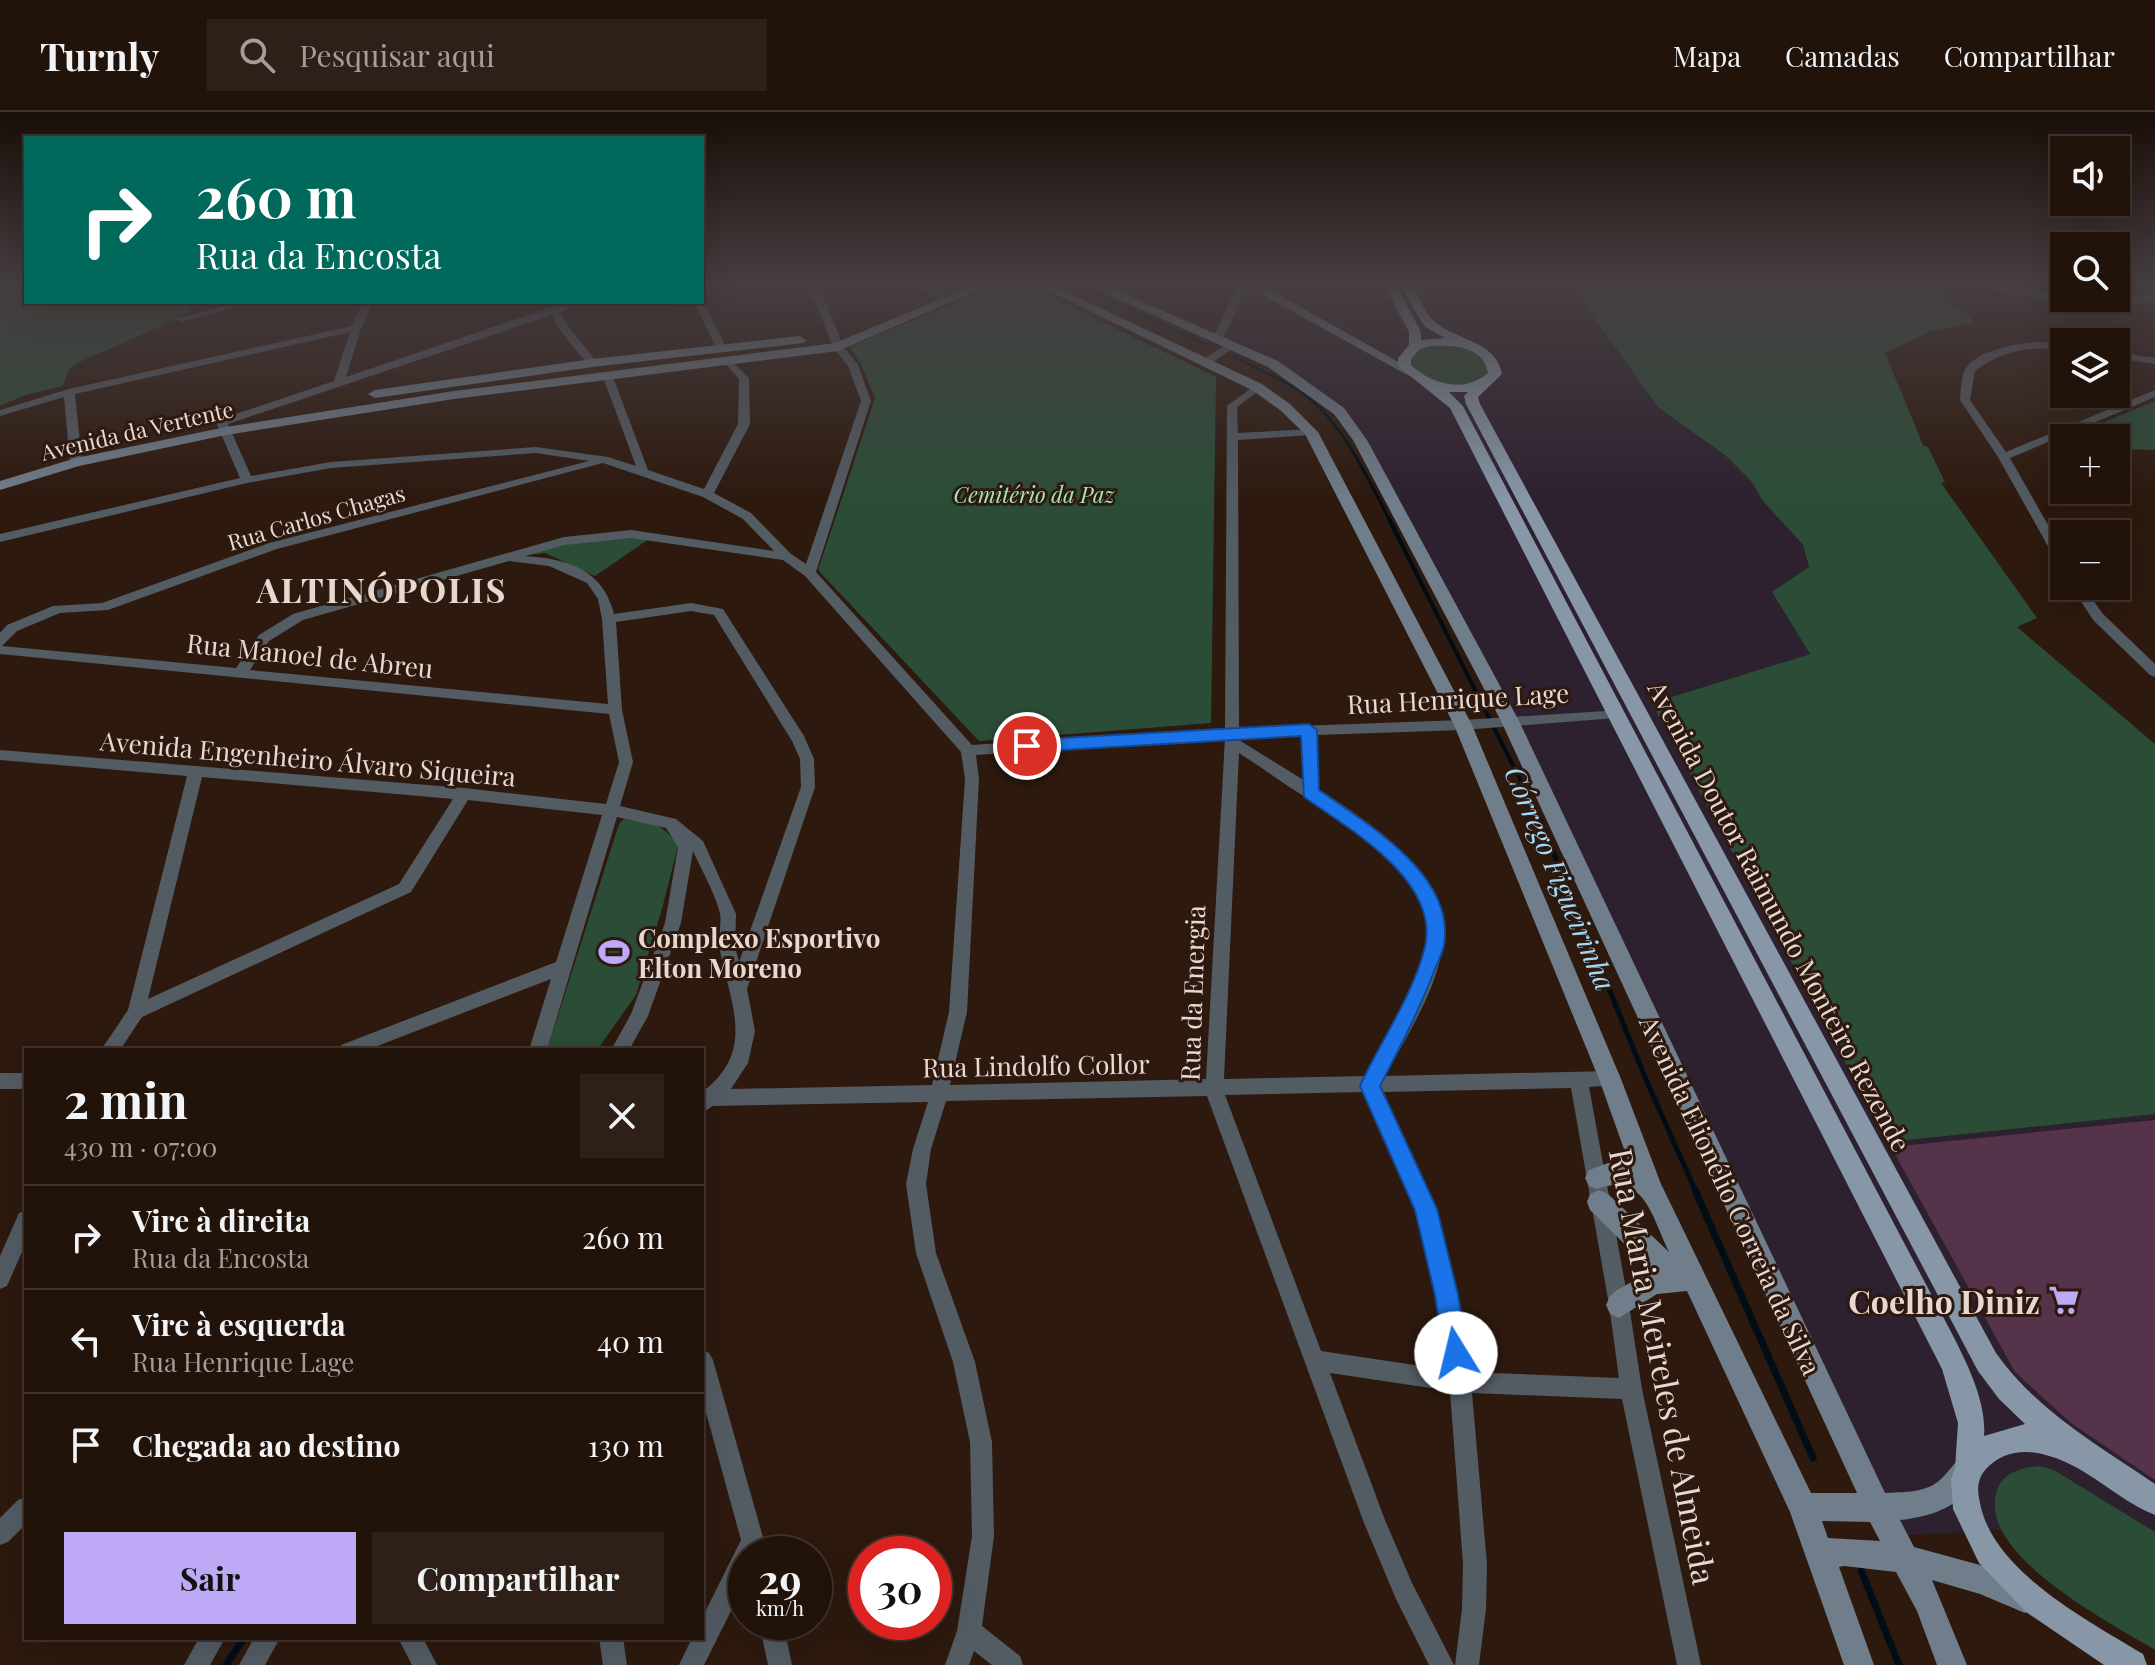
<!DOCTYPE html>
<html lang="pt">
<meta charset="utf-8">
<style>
:root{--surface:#22130a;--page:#2e2018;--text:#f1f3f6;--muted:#a29e9c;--line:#3f322b;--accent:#bda9f5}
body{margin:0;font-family:"Playfair Display",serif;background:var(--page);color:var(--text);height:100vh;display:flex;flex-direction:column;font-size:30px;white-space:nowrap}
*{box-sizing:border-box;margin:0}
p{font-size:26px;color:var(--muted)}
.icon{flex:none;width:44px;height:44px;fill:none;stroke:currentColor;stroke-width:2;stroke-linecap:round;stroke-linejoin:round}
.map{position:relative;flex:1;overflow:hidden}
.side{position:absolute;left:24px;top:936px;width:680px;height:592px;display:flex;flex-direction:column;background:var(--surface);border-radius:0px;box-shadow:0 8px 32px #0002,0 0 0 2px var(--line)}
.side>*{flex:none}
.banner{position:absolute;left:24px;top:24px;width:680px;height:168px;border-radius:0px;box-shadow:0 8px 32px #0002,0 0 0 2px var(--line);background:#00695c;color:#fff;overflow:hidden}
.fabs{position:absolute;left:2050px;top:24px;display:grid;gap:16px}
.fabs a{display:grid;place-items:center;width:80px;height:80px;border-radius:0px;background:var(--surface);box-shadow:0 8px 32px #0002,0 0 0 2px var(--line);font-size:40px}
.speed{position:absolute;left:728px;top:1424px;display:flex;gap:16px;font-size:40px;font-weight:700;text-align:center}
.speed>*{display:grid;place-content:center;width:104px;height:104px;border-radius:50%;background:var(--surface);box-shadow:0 8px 32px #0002,0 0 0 2px var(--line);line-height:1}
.speed small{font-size:20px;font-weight:400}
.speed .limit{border:12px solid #d22;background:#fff;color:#111}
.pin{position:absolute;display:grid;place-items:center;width:68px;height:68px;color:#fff;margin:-34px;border:4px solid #fff;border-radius:50%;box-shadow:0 2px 8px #0007}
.me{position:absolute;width:88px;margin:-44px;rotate:351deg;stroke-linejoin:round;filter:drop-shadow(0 0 6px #0008)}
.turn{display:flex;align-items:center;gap:28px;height:168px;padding:0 40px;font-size:36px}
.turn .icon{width:104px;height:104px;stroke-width:2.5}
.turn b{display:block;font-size:56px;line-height:68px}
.round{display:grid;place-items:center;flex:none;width:84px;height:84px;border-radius:0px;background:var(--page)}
.summary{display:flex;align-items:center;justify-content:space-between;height:136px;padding:0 40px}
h1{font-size:48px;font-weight:700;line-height:60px}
.primary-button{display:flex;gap:16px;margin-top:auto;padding:16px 40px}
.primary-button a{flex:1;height:92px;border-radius:0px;background:var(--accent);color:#111;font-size:32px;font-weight:700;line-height:92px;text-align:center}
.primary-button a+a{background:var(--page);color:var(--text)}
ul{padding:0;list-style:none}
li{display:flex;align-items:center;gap:24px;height:104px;padding:0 40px;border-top:2px solid var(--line)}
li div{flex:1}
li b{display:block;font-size:30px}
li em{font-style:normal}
header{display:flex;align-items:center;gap:48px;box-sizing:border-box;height:112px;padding:0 40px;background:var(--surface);border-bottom:2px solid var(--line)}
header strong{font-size:38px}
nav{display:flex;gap:44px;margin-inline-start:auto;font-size:28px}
.search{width:560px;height:72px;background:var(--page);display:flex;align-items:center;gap:20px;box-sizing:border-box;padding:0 28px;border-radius:0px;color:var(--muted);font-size:30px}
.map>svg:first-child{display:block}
.commercial{fill:#2d212f}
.green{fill:#2b4d38}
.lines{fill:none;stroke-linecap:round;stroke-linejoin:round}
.stream-far3{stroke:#000d17;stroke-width:3}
.stream-far2{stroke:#000d17;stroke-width:4}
.stream-far1{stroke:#000d17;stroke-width:5}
.stream{stroke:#000d17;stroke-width:7}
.building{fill:#55334a}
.street{fill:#535b63;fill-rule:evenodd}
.secondary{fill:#707d8a;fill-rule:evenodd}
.primary{fill:#8797a8;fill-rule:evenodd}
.route{fill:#1a73e8;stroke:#114b97;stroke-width:2}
.labels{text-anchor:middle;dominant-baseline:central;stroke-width:6;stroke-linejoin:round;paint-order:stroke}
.far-street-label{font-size:22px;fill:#e7d9d2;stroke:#2d190e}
.far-park-label{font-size:22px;font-style:italic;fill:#a3e6bc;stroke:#2d190e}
.street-label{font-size:26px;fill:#e7d9d2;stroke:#2d190e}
.poi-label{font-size:26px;font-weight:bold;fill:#e7d9d2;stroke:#2d190e;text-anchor:start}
.water-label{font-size:28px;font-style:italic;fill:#a2d9f9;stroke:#2d190e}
.near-poi-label{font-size:32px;font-weight:bold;fill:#e7d9d2;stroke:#2d190e;text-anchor:end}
.near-street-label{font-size:32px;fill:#e7d9d2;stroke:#2d190e}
.district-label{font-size:34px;font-weight:bold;letter-spacing:2px;fill:#e7d9d2;stroke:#2d190e}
</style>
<header>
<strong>Turnly</strong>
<div class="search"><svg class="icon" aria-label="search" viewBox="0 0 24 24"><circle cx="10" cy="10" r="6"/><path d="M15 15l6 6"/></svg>Pesquisar aqui</div>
<nav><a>Mapa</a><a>Camadas</a><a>Compartilhar</a></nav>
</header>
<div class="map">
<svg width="2155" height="1553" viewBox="0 0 2155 1553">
<rect width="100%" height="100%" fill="#2d190e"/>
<path class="commercial" d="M 1244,171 L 1569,171 L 1622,247 L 1698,325 L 1726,344 L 1752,370 L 1762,388 L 1803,433 L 1809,455 L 1810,542 L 1653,590 L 1888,1030 L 2155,1002 L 2155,1420 L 2054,1358 L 2039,1354 L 2016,1359 L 2002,1370 L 1997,1379 L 1997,1404 L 2004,1418 L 1894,1424 L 1536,661 L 1360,328 L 1304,272 L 1217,228 Z"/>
<path class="green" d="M 0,171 L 26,171 L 26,190 L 202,190 L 192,193 L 182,205 L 77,251 L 68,259 L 63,274 L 26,283 L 0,294 Z
M 1005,171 L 1022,171 L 1216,265 L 1211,611 L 979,629 L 818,458 L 875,286 L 861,252 L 849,235 Z
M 1569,171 L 1930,171 L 1975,210 L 1930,219 L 1885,241 L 1923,333 L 1928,335 L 1945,370 L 1941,371 L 2037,506 L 2017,515 L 2155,632 L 2155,1002 L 1888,1030 L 1652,591 L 1810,542 L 1772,480 L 1809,455 L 1803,433 L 1762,388 L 1752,370 L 1726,344 L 1658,295 Z
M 1445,232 L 1471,238 L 1480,243 L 1490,256 L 1488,263 C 1460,279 1432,275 1409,252 L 1409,245 L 1422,235 Z
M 2155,289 L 2155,338 L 2116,337 L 2116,326 L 2099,326 L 2092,315 Z
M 628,426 L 649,427 L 595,464 L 545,441 L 527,443 L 564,431 Z
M 624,707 C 650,709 664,712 678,734 L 662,797 L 636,883 L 597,938 L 547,938 L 619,712 Z
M 2039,1354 L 2054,1358 L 2155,1420 L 2155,1538 C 2112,1512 1980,1444 1996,1382 C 2001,1361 2020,1356 2039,1354 Z"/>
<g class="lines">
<path class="stream-far3" d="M 1072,171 L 1208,233
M 1233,244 C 1255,256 1279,266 1300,279 C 1340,306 1368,366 1389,407"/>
<path class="stream-far2" d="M 1388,405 L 1539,705"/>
<path class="stream-far1" d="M 1538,703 L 1647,970 L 1696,1080"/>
<path class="stream" d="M 1695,1078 L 1813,1346
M 1861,1458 L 1899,1553
M 226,1553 L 244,1526"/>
</g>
<path class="building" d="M 2155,1008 L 2155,1368 L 2071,1311 L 2015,1260 L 1891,1035 Z"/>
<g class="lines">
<path class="street" d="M 800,171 L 810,171 L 826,190 L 843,234 L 858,253 L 871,289 L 816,460 L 972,633 L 1225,616 L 1227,294 L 1257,272 L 1261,273 L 1261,277 L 1237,295 L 1238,321 L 1311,317 L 1317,320 L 1311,323 L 1238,328 L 1239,616 L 1463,608 L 1621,598 L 1623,601 L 1616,606 L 1463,618 L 1316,623 L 1317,676 C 1367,709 1451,760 1443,830 C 1438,877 1407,923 1385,964 L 1610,959 L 1616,961 L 1619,967 L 1616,973 L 1589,975 L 1629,1193 L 1642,1277 L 1701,1553 L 1677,1553 L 1622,1287 L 1472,1281 L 1487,1452 L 1486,1497 L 1479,1553 L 1455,1553 L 1462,1497 L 1463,1452 L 1450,1279 L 1330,1261 L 1385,1408 L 1412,1471 L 1454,1553 L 1429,1553 L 1396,1487 L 1364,1411 L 1207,984 L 946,989 L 931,1037 L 926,1072 L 936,1141 L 975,1250 L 992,1330 L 994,1424 L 982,1514 L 1020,1544 L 1023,1553 L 992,1553 L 974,1539 L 969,1553 L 945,1553 L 957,1519 L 972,1424 L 970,1330 L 953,1250 L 916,1141 L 906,1072 L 913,1037 L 928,990 L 713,994 L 702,1001 L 702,980 C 756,940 731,893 720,839 C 717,827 722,814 720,802 C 716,783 701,757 693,739 L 681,811 L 648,904 L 629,938 L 611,938 L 631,902 L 665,811 L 678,735 L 666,716 L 617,705 L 547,938 L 529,938 L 551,867 L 367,938 L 338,938 L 341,933 L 556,850 L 602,703 L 468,688 L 411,780 L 142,905 L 120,938 L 101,938 L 128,898 L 187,664 L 0,648 L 0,638 L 464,676 L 606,692 L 619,650 L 609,602 L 0,542 L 0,521 L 7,513 L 53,494 L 102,491 L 269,431 L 589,349 L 536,341 L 331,356 L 247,371 L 0,430 L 0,422 L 240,366 L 216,310 L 218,308 L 334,269 L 350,220 L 75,282 L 82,350 L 76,353 L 70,350 L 64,285 L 0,304 L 0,298 L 69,277 L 352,214 L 363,190 L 373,190 L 361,216 L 346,265 L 552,195 L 570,190 L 585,190 L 561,200 L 565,210 L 596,249 L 596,253 L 588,253 L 556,213 L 552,203 L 228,312 L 251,364 L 331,350 L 536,335 L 608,345 L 636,354 L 603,265 L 608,262 L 613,265 L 648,358 L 704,377 L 738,312 L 739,267 L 724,250 L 729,247 L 749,266 L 750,312 L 714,381 L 751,401 L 791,442 L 806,452 L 861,289 L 848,254 L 833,235 L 816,191 ZM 603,351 L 703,385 L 743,407 L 774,439 L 631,418 L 564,425 L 293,502 L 259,523 L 236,556 L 2,534 L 17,519 L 60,501 L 108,498 L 277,437 ZM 631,426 L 783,448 L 805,464 L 961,640 L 965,667 L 949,900 L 932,973 L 731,977 L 748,951 L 755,919 L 747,877 L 815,675 L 814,647 L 804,624 L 723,497 L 691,491 L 614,502 C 603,457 568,447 525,444 L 565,433 ZM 509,449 L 549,454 L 587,471 L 598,487 L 602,507 L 608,592 L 250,558 L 269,529 L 303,508 ZM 691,499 L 714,503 L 792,629 L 800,647 L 801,675 L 739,850 L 735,835 L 736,802 L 703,729 L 676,707 L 620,694 L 633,650 L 622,598 L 616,510 ZM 1302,624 L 1302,667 L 1239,628 L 1239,626 ZM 1225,626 L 1206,967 L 950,973 L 967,900 L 979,667 L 976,643 ZM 1239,641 C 1261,655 1283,671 1305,685 C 1353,716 1436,762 1426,831 C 1420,879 1388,923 1366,964 L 1224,967 ZM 202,665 L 453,687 L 399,772 L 148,887 ZM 1571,976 L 1609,1193 L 1619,1266 L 1469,1260 L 1457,1183 L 1436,1097 L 1382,980 ZM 1364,980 L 1416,1097 L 1437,1183 L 1448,1258 L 1321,1239 L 1225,983 Z
M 908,171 L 920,171 L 955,188 L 947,190 Z
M 1239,171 L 1249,171 L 1222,228 L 1213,230 L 1212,228 Z
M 1992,172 L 2064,183 L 2064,186 L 2124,189 L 2155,181 L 2155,188 C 2119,204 2029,185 1989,177 L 1989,173 Z
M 702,188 L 726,235 L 725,237 L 716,235 L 694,190 L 702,190 Z
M 238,190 L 255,190 L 181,210 L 176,207 Z
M 2038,230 L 2064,232 L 2064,238 C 2030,234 2003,238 1975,259 L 1970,288 L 2006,340 L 2155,278 L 2155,285 L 2010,346 L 2064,441 L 2064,456 L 2058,452 L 1998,345 L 1960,288 C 1961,279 1961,264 1966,256 C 1979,238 2017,231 2038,230 Z
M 1227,232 L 1236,234 L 1209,253 L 1201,253 L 1201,249 Z
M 2116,240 L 2155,246 L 2155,252 L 2116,246 Z
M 2071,474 L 2083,474 L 2103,502 L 2155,552 L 2155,565 L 2150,563 L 2093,508 Z
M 0,961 L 26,961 L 26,977 L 0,977 Z
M 26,1099 L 26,1131 L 7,1174 L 0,1177 L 0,1144 L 19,1101 Z
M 702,1237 L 709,1241 L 713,1248 L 764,1429 L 759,1442 L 746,1442 L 746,1469 L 704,1553 L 679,1553 L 692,1526 L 702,1526 L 702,1506 L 741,1428 L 702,1286 Z
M 26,1385 L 26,1412 L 8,1430 L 0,1433 L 0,1406 L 18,1388 Z
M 759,1510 L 783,1510 L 792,1553 L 768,1553 Z
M 199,1526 L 225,1526 L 210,1553 L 184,1553 Z
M 254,1526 L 280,1526 L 265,1553 L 239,1553 Z
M 398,1526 L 423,1526 L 437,1553 L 412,1553 Z
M 599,1526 L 623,1526 L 627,1553 L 603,1553 Z"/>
<path class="secondary" d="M 979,171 L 995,171 L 838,239 L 454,287 L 226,323 L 79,354 L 0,378 L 0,369 L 76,346 L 226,315 L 454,279 L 835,231 Z
M 1032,171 L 1047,171 L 1262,272 L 1290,292 L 1318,320 L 1472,613 L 1621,967 L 1661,1072 L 1811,1381 L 1857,1381 L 1501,609 L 1353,328 L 1334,302 L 1268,255 L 1083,171 L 1099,171 L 1278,249 L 1344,296 L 1367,328 L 1519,609 L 1885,1381 C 1903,1380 1927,1381 1941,1367 C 1951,1358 1955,1347 1968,1341 L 1978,1345 L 1982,1355 C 1967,1392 1937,1404 1900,1408 L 1914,1435 L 1980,1453 L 2035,1476 L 2040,1486 L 2035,1496 L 2025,1501 L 1980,1482 L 1932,1468 L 1967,1553 L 1937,1553 L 1917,1499 L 1896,1460 L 1844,1454 L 1839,1455 L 1874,1553 L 1844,1553 L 1790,1400 L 1687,1179 L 1657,1182 L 1619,1206 L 1610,1202 L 1606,1193 L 1610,1184 L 1617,1178 L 1652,1159 L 1590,1098 L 1587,1090 L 1590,1082 L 1599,1078 L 1608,1082 L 1669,1140 C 1652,1106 1645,1059 1597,1077 L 1589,1074 L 1585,1066 L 1589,1058 L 1611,1050 L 1629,1051 L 1599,967 L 1454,613 L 1305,322 L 1280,298 L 1252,278 ZM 1822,1409 L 1870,1410 L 1880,1429 L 1828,1426 Z
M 1241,171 L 1256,171 L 1272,179 L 1418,261 L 1411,265 Z
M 800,224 L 806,228 L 804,231 L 592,255 L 375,286 L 368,282 L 375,278 L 592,247 Z"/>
<path class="primary" d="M 1383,171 L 1395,171 L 1421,220 L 1421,228 L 1445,226 L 1424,214 L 1399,171 L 1411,171 C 1418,182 1424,201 1434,209 C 1456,229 1496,228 1502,262 L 1478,285 L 1480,292 L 1996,1241 C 2037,1299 2098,1333 2155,1372 L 2155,1403 C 2115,1387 2086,1352 2042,1342 C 2022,1337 2000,1341 1986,1357 C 1977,1367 1977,1378 1980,1391 C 1993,1460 2089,1509 2143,1542 L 2147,1553 L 2104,1553 L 2026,1500 L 1979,1451 L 1953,1397 L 1951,1367 L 1955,1357 L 1958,1311 L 1942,1257 L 1450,296 L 1398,254 L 1398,246 L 1409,233 L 1409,220 ZM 1430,234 C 1453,233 1484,234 1488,261 C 1465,281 1432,273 1411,253 L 1411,247 L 1420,237 ZM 1449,280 L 1468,280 L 1464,284 L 1466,292 L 1978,1259 L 1999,1287 L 2025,1312 L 1984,1324 C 1987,1289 1965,1247 1949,1216 L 1463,294 Z"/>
</g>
<linearGradient id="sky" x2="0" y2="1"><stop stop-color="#190e08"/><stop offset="0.44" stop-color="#463e41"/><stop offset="1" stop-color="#463e41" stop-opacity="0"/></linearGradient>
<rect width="2155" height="388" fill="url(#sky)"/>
<path class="route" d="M 1309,612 L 1317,618 L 1319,678 C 1367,712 1456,763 1444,833 C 1442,843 1436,853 1433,862 C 1418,901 1399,937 1380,974 L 1437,1097 L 1458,1183 L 1468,1241 L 1464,1250 L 1456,1253 L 1447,1250 L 1444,1241 L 1435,1183 L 1415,1098 L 1360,974 C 1381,928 1413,884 1425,835 C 1440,768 1349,717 1304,685 L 1301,624 L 1027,640 L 1018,634 L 1027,628 Z"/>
<defs>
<g id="stadium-bare" transform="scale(2.4)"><path d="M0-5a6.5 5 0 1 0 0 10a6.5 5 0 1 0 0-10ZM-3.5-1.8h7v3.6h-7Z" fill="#bda9f5" stroke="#2d190e" stroke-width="2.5" paint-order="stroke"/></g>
<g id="supermarket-bare" transform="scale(2.4)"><path d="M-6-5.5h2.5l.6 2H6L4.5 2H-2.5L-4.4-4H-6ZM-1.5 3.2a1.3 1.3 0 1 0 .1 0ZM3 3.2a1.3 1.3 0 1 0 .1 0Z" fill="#bda9f5" stroke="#2d190e" stroke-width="2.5" paint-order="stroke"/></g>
</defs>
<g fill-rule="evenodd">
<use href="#stadium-bare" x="614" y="840"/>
<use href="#supermarket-bare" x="2064" y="1188"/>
</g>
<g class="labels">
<g class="far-street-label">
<text transform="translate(137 318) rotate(-13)">Avenida da Vertente</text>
<text transform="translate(316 405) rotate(-16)">Rua Carlos Chagas</text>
</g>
<g class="far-park-label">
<text x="1034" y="382">Cemitério da Paz</text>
</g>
<g class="street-label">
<text transform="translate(310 543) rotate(6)">Rua Manoel de Abreu</text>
<text transform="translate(1458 586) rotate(-3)">Rua Henrique Lage</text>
<text transform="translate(308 646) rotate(5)">Avenida Engenheiro Álvaro Siqueira</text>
<text transform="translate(1780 804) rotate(62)">Avenida Doutor Raimundo Monteiro Rezende</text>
<text transform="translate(1192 881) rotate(-88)">Rua da Energia</text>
<text transform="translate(1036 953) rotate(-1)">Rua Lindolfo Collor</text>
<text transform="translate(1731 1083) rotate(65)">Avenida Elionélio Correia da Silva</text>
</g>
<g class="poi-label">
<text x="638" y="825">Complexo Esportivo<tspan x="638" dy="30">Elton Moreno</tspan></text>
</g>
<g class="water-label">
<text transform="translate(1561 766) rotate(67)">Córrego Figueirinha</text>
</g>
<g class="near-poi-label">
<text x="2040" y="1188">Coelho Diniz</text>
</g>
<g class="near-street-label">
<text transform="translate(1664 1254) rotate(79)">Rua Maria Meireles de Almeida</text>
</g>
<g class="district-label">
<text x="382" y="477">ALTINÓPOLIS</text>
</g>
</g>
</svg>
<div class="fabs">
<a><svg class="icon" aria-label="sound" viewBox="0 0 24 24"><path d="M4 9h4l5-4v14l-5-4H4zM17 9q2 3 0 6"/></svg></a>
<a><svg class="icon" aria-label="search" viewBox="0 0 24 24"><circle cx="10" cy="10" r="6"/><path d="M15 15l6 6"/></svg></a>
<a><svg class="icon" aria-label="layers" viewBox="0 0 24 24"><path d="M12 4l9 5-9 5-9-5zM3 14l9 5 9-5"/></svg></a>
<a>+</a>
<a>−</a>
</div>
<div class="speed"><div>29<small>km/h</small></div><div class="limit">30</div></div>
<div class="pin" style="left:1027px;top:634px;background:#d93025"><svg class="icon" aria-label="arrive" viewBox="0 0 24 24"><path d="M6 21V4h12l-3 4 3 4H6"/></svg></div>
<svg class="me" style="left:1456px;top:1241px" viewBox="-20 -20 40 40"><circle r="19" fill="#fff"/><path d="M0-13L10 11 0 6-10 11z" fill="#1a73e8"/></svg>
<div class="banner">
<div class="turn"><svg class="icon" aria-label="right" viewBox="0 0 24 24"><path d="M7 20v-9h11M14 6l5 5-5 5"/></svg><div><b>260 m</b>Rua da Encosta</div></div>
</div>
<section class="side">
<div class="summary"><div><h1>2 min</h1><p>430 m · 07:00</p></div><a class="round"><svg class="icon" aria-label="close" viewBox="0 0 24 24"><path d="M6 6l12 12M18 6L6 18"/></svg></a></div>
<ul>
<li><svg class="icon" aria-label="right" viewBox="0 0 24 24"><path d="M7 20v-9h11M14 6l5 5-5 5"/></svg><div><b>Vire à direita</b><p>Rua da Encosta</p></div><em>260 m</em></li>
<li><svg class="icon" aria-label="left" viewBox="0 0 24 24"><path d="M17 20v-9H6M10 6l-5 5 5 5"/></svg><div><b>Vire à esquerda</b><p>Rua Henrique Lage</p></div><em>40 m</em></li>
<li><svg class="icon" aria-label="arrive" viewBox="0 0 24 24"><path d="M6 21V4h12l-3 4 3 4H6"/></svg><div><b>Chegada ao destino</b></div><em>130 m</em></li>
</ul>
<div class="primary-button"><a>Sair</a><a>Compartilhar</a></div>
</section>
</div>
